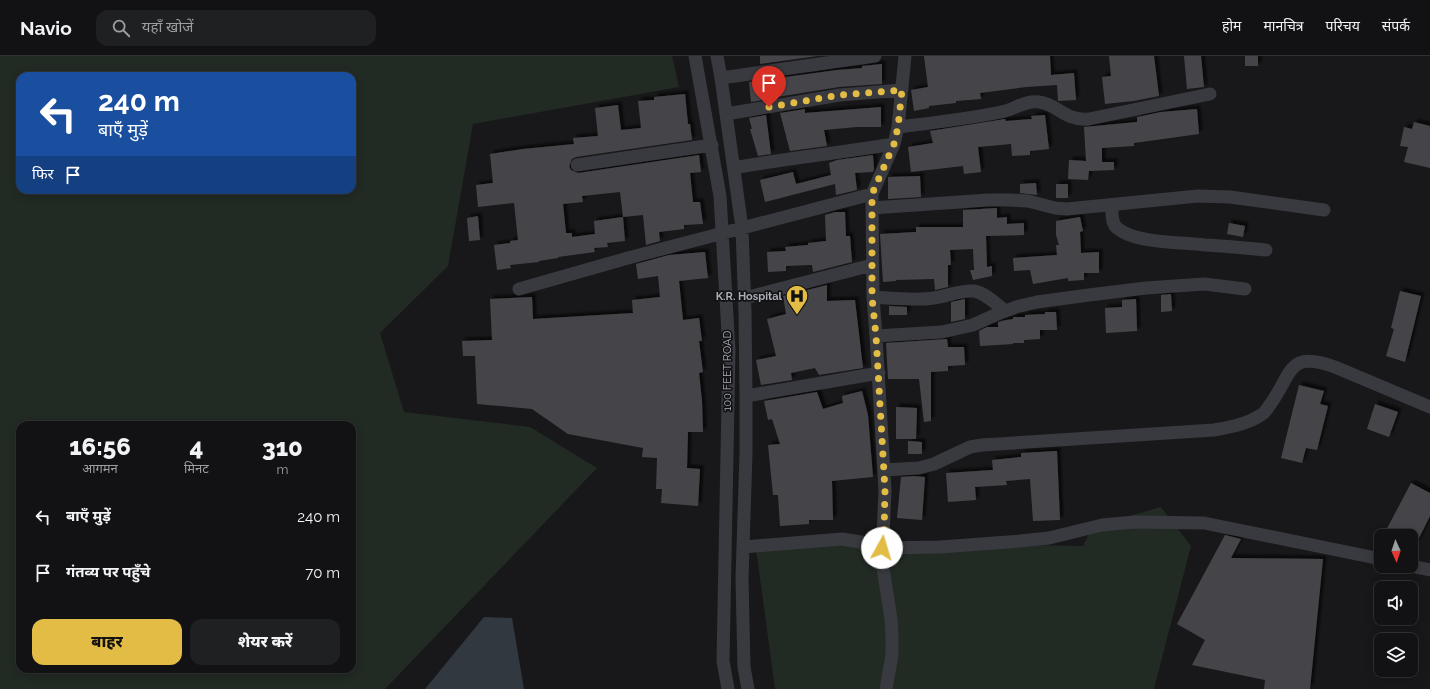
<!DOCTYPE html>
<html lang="hi">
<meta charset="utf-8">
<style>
:root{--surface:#121214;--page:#1f2022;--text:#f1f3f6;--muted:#9c9ea0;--line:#313234;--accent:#e3bc46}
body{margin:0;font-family:Raleway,"Noto Sans Devanagari",sans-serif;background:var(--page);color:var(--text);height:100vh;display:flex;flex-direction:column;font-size:15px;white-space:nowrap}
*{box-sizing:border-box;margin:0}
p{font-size:13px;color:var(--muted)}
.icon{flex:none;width:22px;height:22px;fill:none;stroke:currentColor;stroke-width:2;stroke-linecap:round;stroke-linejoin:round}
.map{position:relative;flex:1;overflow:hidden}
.sheet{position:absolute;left:16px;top:365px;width:340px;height:252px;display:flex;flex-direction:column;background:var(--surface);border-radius:12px;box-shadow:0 2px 10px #0003,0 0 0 1px var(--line)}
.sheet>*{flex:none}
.hud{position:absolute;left:16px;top:16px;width:340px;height:122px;border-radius:12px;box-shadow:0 2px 10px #0003,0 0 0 1px var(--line);background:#1a4fa0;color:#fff;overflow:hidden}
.needle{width:26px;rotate:177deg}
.fabs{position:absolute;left:1374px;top:473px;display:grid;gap:8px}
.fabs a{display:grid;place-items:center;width:44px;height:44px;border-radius:8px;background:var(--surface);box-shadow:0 2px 10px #0003,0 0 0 1px var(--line);font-size:20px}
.pin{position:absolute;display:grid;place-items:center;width:34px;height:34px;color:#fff;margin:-41px -17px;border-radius:50% 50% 50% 0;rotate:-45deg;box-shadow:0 0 4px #0007}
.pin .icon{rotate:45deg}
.me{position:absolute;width:44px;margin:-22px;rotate:6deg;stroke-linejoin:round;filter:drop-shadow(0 0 3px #0008)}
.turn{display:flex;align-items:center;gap:14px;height:84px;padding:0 16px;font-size:18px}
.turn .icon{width:52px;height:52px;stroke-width:2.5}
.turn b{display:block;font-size:28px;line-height:34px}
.then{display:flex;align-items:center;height:38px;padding:0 16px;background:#0003;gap:8px;font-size:15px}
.eta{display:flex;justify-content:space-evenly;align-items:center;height:68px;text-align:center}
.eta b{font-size:24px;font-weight:800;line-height:28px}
.button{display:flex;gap:8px;margin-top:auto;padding:8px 16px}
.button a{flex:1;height:46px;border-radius:12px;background:var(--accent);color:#111;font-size:16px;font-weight:800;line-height:46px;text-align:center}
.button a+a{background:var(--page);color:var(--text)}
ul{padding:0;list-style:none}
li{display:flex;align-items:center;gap:12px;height:56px;padding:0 16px}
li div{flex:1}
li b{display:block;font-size:15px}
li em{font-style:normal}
header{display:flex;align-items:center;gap:24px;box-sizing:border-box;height:56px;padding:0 20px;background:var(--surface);border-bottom:1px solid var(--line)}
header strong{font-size:19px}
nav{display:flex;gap:22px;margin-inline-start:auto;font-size:14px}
.search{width:280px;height:36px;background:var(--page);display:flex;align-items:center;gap:10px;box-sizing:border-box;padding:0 14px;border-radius:12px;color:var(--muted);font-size:15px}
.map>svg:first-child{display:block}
.green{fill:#222a24;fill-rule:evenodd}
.water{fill:#31383f}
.building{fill:#45454a;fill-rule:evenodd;filter:url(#shadow)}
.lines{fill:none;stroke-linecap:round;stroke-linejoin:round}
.minor{stroke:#393a3f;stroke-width:13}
.route{stroke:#e3bc46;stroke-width:7;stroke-dasharray:0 12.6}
.labels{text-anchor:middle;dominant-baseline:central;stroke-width:3.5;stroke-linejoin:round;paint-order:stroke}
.poi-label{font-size:11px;font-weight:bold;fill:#abaeb9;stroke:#131315;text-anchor:end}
.street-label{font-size:11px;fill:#abaeb9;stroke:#131315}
</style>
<header>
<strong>Navio</strong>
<div class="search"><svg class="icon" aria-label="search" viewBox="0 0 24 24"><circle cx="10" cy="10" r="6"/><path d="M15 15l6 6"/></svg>यहाँ खोजें</div>
<nav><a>होम</a><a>मानचित्र</a><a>परिचय</a><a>संपर्क</a></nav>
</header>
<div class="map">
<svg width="1430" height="633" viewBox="0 0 1430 633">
<defs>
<filter id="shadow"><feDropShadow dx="3.5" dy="-3.5" stdDeviation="1" flood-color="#0009"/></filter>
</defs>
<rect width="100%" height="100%" fill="#18181a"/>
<path class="green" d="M 0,0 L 672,0 L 679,31 L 473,68 L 448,210 L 380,277 L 404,356 L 530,371 L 597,412 L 385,633 L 0,633 ZM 20,20 L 352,20 L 352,134 L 20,134 ZM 20,369 L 352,369 L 352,613 L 20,613 Z
M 1161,451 L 1191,490 L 1154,633 L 775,633 L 755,485 L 1083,490 L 1092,471 Z"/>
<path class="water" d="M 484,561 L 512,562 L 524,633 L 425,633 Z"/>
<path class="building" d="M 760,0 L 818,0 L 760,8 Z
M 924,0 L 1050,0 L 1051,19 L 1074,17 L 1076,44 L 1058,45 L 1057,29 L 1026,31 L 980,37 L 981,43 L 956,45 L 956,47 L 929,50 L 929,52 L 914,55 L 911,34 L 928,31 Z
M 1109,0 L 1154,0 L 1159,40 L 1134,45 L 1105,48 L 1102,21 L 1111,20 Z
M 1184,0 L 1201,0 L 1204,31 L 1187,33 Z
M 1245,0 L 1258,0 L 1258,10 L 1245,10 Z
M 882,8 L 882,28 L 839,31 L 777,41 L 776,37 L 763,39 L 763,44 L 751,46 L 749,26 L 837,14 L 862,12 L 862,10 Z
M 685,38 L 688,68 L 690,68 L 692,84 L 576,101 L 572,103 L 569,110 L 571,114 L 578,117 L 699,99 L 701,116 L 690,117 L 693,146 L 700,146 L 703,168 L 684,169 L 684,173 L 659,176 L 660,185 L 646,189 L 643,159 L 623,161 L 625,185 L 607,187 L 608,191 L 594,192 L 595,196 L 558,201 L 558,202 L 539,205 L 539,206 L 510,209 L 511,212 L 497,214 L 494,189 L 510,187 L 510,185 L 518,184 L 514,147 L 478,151 L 476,129 L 493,127 L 490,98 L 523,93 L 574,88 L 573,82 L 598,80 L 595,52 L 618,49 L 621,74 L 641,72 L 638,45 L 654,44 L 654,41 ZM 620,136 L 623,161 L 594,165 L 595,178 L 572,181 L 572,177 L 566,177 L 563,148 L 583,146 L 582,140 Z
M 881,51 L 881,71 L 857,71 L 824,74 L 827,90 L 790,95 L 780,57 L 805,53 L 805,57 Z
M 1197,53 L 1199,78 L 1134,87 L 1134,90 L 1102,92 L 1102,106 L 1114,106 L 1114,114 L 1089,115 L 1088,124 L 1068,123 L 1069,104 L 1086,105 L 1084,71 L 1137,66 L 1137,61 L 1161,56 Z
M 766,59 L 771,98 L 758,100 L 750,73 L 752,73 L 749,62 Z
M 1045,59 L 1049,93 L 1030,95 L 1030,99 L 1012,100 L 1011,88 L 978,91 L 981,116 L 964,118 L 963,110 L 911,116 L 908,91 L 933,87 L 930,75 L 1005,63 L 1006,65 L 1032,63 L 1031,60 Z
M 1414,66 L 1430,70 L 1430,112 L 1404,106 L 1408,91 L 1400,90 L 1404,71 L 1412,73 Z
M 873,99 L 874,113 L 873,116 L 855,117 L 857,134 L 836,139 L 835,128 L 765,146 L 760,124 L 793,116 L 796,128 L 831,119 L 829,107 L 837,104 Z
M 920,120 L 921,141 L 888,143 L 888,121 Z
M 1036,127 L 1037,139 L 1020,137 L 1020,128 Z
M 1056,128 L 1068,128 L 1068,142 L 1056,142 Z
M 997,152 L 997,162 L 1007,161 L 1007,168 L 1024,167 L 1024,179 L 986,180 L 987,211 L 992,210 L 992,220 L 973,224 L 970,214 L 974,214 L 973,193 L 950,194 L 951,209 L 948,209 L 948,231 L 935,234 L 934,223 L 896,224 L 896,225 L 883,226 L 880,178 L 916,176 L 916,171 L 963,171 L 963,154 Z
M 835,156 L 845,156 L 846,180 L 850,180 L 852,206 L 813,216 L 812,209 L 810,209 L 786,210 L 786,215 L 768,216 L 767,196 L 786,195 L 785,191 L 808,189 L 808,187 L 826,185 L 825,159 Z
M 478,160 L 480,184 L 469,185 L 467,162 Z
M 1080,161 L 1083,175 L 1080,176 L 1081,197 L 1099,196 L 1099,217 L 1084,217 L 1084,224 L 1068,225 L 1068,222 L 1033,228 L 1030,214 L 1014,215 L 1013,202 L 1057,199 L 1056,189 L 1059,189 L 1056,179 L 1056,165 Z
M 1229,167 L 1245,170 L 1243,181 L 1227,178 Z
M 705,196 L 708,222 L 679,225 L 683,264 L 699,262 L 702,285 L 699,285 L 703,316 L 699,317 L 702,345 L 703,376 L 688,376 L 687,412 L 700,413 L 698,450 L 661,447 L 662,433 L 656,433 L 657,402 L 642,401 L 643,392 L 568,378 L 532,353 L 477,348 L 475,300 L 463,300 L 462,285 L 492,284 L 490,243 L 532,241 L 533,263 L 633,257 L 632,244 L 660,241 L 658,220 L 638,223 L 636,208 L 669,199 Z
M 827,229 L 827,245 L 855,244 L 863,312 L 819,319 L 815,312 L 791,317 L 792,324 L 761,329 L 756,304 L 776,300 L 767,263 L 786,258 L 783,240 Z
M 1400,235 L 1421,240 L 1405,306 L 1386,300 L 1394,273 L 1391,272 Z
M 1171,238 L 1172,255 L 1161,256 L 1161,239 Z
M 965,243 L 965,263 L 951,266 L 951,246 Z
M 1136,243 L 1137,275 L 1106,277 L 1105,252 L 1122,251 L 1122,244 Z
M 889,250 L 907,251 L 907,259 L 889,259 Z
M 1045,256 L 1056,256 L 1057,274 L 1040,274 L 1040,283 L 1024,284 L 1024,287 L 1013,287 L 1013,288 L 980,290 L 979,275 L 987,271 L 998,271 L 998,266 L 1006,264 L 1013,263 L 1013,261 L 1025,261 L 1025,259 L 1045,258 Z
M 947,283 L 948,291 L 964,291 L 965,309 L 948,310 L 948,315 L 931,316 L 931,365 L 924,366 L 919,323 L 888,323 L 886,287 Z
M 1299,329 L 1324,335 L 1320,348 L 1328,350 L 1317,394 L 1306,392 L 1302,407 L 1281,402 Z
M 862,335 L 868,359 L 873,421 L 832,425 L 833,464 L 809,464 L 809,468 L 780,470 L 778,439 L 773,439 L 768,389 L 780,388 L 772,363 L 768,364 L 764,345 L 817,336 L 823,353 L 843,347 L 842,340 Z
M 1375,348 L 1398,356 L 1389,381 L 1367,373 Z
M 896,351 L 917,352 L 916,383 L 896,383 Z
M 908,385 L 922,386 L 922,398 L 908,398 Z
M 1057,395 L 1060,464 L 1033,465 L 1030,423 L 1006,425 L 1007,429 L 975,431 L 976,444 L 948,446 L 946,417 L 993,414 L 992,404 L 1021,401 L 1021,397 Z
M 914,420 L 925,421 L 922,464 L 897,462 L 901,421 Z
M 1411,427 L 1430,437 L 1430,460 L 1411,498 L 1411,480 L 1383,480 Z
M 1225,479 L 1241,483 L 1231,502 L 1323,503 L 1310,633 L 1264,633 L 1265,624 L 1192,609 L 1205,584 L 1177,568 Z"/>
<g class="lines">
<path class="minor" d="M 695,0 L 720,140 L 729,294 L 723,605 L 728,633
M 717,0 L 721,22 L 742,172 L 745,256 L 746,340 L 746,398 L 742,522 L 744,611 L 748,633
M 721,22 L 875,0
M 726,58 L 840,39 L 902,34
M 898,71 C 932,67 967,63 1001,56 C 1014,54 1024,44 1039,46 C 1058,48 1064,65 1089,63 L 1210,38
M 577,109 L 712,89
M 734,112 C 787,102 840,97 894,88
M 1112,149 C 1112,157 1111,167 1117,172 C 1136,188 1182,186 1205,189 C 1225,190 1246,192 1266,194
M 872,152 L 988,144 L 1009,144 L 1028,145 L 1055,152 L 1067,153 L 1198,140 L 1230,141 L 1324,154
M 519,233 L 628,202 L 872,138
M 873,241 C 893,242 914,245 934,242 C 947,240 961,234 974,235 C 986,237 996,248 1005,255
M 745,242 L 872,209
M 876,280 L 942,276 L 973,269 L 995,259 L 1016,251 L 1037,246 L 1089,239 L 1146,232 L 1204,228 L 1245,233
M 746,340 L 879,317
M 884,414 L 919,412 L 934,408 L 970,391 L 982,389 L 1214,374 C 1231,371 1247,368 1261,359 C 1265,357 1267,353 1269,350 C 1293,319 1286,293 1335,311 L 1430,351
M 743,491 L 842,483 L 867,487 L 882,492 L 940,491 L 1020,485 L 1049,482 L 1102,469 L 1134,466 L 1204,467 L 1381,503
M 1411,510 L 1430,514
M 886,633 L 892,599 L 892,580 L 891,563 L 882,505 L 885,434 L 876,280 L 873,241 L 872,138 L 894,88 L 898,71 L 905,0"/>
</g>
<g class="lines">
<path class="route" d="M 769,51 L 840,39 L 902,34 L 898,71 L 894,88 L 872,138 L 872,241 L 876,280 L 885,434 L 884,479 L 882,492"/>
</g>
<defs>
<g id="hospital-pin" transform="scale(1.15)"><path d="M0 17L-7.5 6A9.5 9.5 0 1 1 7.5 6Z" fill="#e3bc46" stroke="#131315"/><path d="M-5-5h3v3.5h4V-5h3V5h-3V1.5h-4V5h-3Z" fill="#111"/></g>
</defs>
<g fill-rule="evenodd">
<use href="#hospital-pin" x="797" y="240"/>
</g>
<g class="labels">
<g class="poi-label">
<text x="782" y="240">K.R. Hospital</text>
</g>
<g class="street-label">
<text transform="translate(727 315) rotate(-90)">100 FEET ROAD</text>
</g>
</g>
</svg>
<div class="fabs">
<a><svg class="needle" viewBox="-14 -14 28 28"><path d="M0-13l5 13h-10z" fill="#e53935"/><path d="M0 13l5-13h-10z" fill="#9c9ea0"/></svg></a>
<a><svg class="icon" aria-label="sound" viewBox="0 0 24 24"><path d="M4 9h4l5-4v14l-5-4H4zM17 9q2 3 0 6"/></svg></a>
<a><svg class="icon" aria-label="layers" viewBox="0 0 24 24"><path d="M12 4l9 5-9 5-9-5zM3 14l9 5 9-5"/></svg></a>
</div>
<div class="pin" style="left:769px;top:51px;background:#d93025"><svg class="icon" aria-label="arrive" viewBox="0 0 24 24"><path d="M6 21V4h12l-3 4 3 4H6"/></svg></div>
<svg class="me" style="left:882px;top:492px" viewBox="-20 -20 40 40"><circle r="19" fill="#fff"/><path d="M0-13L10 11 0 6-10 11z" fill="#e3bc46"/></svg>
<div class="hud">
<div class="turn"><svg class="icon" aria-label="left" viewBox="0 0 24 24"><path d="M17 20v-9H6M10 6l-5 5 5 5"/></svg><div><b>240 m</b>बाएँ मुड़ें</div></div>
<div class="then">फिर<svg class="icon" aria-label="arrive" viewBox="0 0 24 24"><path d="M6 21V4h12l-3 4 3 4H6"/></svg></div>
</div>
<section class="sheet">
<div class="eta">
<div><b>16:56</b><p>आगमन</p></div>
<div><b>4</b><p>मिनट</p></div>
<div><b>310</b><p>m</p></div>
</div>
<ul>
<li><svg class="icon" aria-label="left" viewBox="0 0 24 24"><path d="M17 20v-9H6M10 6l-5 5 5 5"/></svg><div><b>बाएँ मुड़ें</b></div><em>240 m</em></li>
<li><svg class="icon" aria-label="arrive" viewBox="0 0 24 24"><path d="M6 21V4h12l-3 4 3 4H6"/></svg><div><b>गंतव्य पर पहुँचे</b></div><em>70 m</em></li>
</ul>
<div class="button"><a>बाहर</a><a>शेयर करें</a></div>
</section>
</div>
